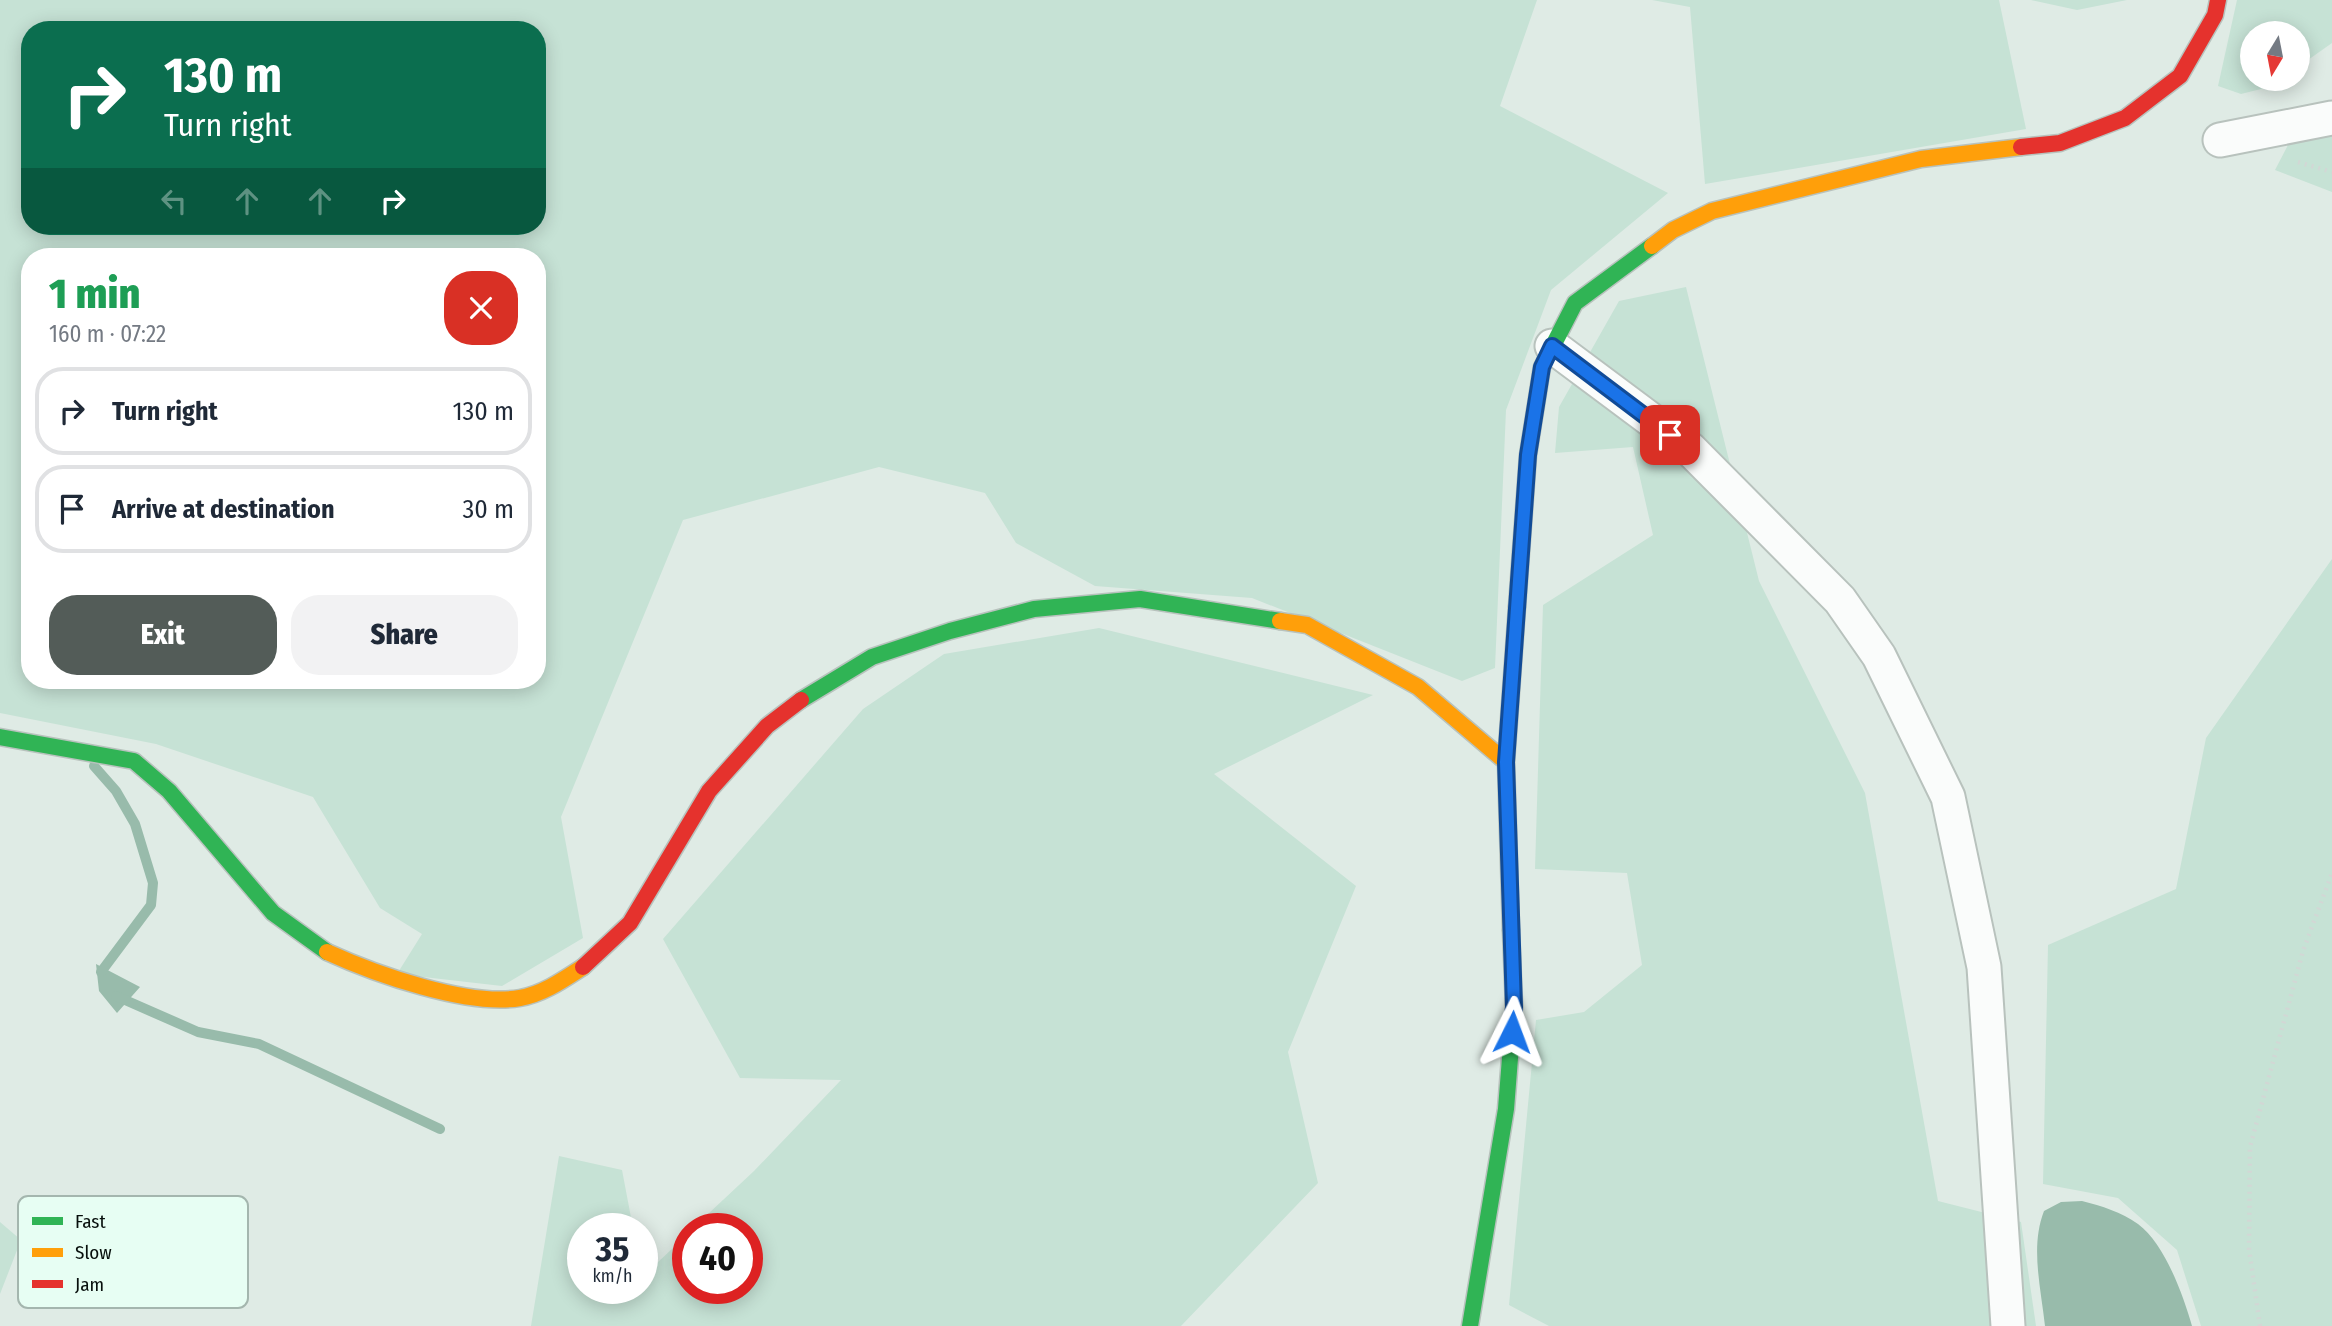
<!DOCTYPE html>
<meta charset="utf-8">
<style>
:root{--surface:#fff;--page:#f2f2f3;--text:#1f2937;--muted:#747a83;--line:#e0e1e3;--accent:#535c58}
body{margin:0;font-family:"Fira Sans Condensed",sans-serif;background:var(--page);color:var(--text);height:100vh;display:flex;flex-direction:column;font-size:26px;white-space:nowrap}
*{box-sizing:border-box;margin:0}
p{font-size:23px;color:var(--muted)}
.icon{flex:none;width:38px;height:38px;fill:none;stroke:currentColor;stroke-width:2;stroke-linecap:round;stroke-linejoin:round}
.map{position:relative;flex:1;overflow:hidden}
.drawer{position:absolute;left:21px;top:248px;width:525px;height:441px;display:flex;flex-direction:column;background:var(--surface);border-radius:28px;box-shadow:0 4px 18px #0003}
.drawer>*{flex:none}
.top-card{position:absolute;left:21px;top:21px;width:525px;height:214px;border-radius:28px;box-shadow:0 4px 18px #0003;background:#0b6e4f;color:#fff;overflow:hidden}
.needle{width:46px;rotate:190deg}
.fabs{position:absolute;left:2240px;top:21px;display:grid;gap:14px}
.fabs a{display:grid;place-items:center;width:70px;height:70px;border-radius:50%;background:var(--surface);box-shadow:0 4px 18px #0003;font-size:35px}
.speed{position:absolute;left:567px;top:1213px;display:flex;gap:14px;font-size:35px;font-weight:700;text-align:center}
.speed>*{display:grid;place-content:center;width:91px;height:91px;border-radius:50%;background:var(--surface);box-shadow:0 4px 18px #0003;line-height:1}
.speed small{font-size:18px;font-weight:400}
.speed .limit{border:10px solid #d22;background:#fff;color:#111}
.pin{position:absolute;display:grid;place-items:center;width:60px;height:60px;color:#fff;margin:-30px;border-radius:14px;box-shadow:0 4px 10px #0006}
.me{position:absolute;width:77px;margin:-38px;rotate:3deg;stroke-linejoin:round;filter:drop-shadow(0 0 5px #0008)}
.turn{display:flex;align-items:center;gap:24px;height:147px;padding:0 28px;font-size:32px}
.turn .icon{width:91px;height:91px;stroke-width:2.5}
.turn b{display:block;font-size:49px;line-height:60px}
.lanes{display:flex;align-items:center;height:66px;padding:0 28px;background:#0003;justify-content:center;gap:35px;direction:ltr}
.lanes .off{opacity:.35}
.round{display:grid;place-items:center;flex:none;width:74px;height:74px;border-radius:28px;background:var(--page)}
.summary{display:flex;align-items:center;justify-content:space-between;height:119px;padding:0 28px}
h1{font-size:42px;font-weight:800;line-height:52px;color:#1e9e55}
.cta{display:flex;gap:14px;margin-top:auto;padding:14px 28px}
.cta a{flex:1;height:80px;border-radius:28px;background:var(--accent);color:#fff;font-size:28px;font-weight:800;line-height:80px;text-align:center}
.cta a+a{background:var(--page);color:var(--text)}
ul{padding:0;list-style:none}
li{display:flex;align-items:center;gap:21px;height:88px;margin:0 14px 10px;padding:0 14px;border:4px solid var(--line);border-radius:28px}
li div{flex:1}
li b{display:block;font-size:26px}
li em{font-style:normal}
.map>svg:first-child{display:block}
.green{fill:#c6e2d5;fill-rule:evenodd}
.water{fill:#98bbab}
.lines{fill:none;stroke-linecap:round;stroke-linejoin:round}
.stream{stroke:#98bbab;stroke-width:10}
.street-casing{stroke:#b8c2bd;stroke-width:37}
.fast-casing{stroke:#b8c2bd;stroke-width:19}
.slow-casing{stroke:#b8c2bd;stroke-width:19}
.jam-casing{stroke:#b8c2bd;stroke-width:19}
.path{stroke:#d2d7d5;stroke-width:4.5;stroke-dasharray:2 5;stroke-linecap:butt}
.street{stroke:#fafcfb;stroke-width:33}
.fast{stroke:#30b455;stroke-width:16}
.slow{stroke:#ff9f0a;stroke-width:16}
.jam{stroke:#e5322d;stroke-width:16}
.route-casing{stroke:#114b97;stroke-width:18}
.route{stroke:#1a73e8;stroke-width:12}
.key{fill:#e7fef3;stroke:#a4b6ae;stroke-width:2}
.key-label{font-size:19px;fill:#070f0c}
</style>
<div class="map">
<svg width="2332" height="1326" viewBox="0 0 2332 1326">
<rect width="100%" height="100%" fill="#dfebe5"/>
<path class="green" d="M 0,0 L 1537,0 L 1500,106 L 1668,193 L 1551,290 L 1506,410 L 1495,668 L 1462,681 L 1252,598 L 1095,586 L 1016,543 L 985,493 L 879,467 L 683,520 L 561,817 L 583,938 L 502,986 L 397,974 L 422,934 L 380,908 L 313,797 L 156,744 L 0,713 ZM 30,30 L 537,30 L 537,226 L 30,226 ZM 30,257 L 537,257 L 537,681 L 30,681 Z
M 1652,0 L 1999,0 L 2026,129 L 1705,184 L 1690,7 Z
M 2031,0 L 2127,0 L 2077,10 Z
M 2237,0 L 2332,0 L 2332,43 L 2298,67 L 2298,33 L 2252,33 L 2252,79 L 2280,79 L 2265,88 L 2241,94 L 2218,86 Z
M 2332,111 L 2332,192 L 2275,170 L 2288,145 Z
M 1686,287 L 1759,581 L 1865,793 L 1938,1201 L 2021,1222 L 2036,1326 L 1549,1326 L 1509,1305 L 1536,1020 L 1584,1012 L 1642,965 L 1627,873 L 1535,869 L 1543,605 L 1653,535 L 1633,447 L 1555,453 L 1559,407 L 1619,301 Z
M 2332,559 L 2332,1326 L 2201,1326 L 2177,1250 L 2118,1198 L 2043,1184 L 2048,945 L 2176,889 L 2206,738 Z
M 1099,628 L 1373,695 L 1214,774 L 1356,886 L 1288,1052 L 1318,1183 L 1181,1326 L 531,1326 L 559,1156 L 622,1170 L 633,1228 L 583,1228 L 583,1288 L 642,1288 L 642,1277 L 688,1234 L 688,1288 L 747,1288 L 747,1228 L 693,1228 L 754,1171 L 841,1080 L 740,1078 L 663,939 L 863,709 L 944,654 Z
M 0,1222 L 21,1240 L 0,1294 Z"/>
<path class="water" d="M 96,964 L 140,987 L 117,1013 L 99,991 Z
M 2082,1201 C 2102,1206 2121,1212 2138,1224 C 2165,1244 2183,1295 2192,1326 L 2045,1326 C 2041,1288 2030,1247 2044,1211 L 2061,1202 Z"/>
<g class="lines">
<path class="stream" d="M 94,766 L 116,791 L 135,824 L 153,883 L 151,905 L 101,972
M 116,996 L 198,1032 L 259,1044 L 440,1129"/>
<g class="street-casing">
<path id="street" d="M 2220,140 L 2332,118
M 1552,346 L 1690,449 L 1840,600 L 1879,656 L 1948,797 L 1984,967 L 2008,1326"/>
</g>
<g class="fast-casing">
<path id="fast" d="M 1517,607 L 1528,455 L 1542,367 L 1575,303 L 1652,246
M 801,700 L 872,657 L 950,631 L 1034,609 L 1140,599 L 1280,621
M 0,737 L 134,761 L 169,791 L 273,913 L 327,952
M 1470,1326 L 1506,1109 L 1514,1007 L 1511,930"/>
</g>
<g class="slow-casing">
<path id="slow" d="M 1652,246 L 1673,230 L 1712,211 L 1921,159 L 2021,147
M 1280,621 L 1307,625 L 1418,687 L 1506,762
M 1511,930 L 1506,762 L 1517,607
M 327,952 C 375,974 468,1007 520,998 C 543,994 563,980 583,967"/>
</g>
<g class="jam-casing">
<path id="jam" d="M 2021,147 L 2060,143 L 2125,118 L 2180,76 L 2215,15 L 2218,0
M 583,967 L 630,923 L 709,791 L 767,726 L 801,700"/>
</g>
<path class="path" d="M 2298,162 L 2332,172
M 2260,1326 L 2249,1249 L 2250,1147 L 2303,951 L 2332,873"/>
<use href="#street" class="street"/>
<use href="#fast" class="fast"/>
<use href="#slow" class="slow"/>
<use href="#jam" class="jam"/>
</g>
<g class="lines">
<g class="route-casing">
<path id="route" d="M 1512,1032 L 1514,1007 L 1506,762 L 1528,455 L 1542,367 L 1552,346 L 1670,435"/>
</g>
<use href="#route" class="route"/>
</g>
<rect x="18" y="1196" width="230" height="112" rx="10" class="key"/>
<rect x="32" y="1217" width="31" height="8" fill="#30b455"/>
<rect x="32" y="1248" width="31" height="9" fill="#ff9f0a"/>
<rect x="32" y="1280" width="31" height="8" fill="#e5322d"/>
<g class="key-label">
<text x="75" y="1228">Fast</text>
<text x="75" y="1259">Slow</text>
<text x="75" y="1291">Jam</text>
</g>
</svg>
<div class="fabs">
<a><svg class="needle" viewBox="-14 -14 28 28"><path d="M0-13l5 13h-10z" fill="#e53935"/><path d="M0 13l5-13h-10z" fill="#747a83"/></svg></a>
</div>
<div class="speed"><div>35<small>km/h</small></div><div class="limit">40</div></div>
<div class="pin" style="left:1670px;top:435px;background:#d93025"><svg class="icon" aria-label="arrive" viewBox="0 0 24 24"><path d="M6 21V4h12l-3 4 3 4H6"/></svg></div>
<svg class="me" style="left:1512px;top:1032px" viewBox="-20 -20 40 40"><path d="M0-17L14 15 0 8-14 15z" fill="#1a73e8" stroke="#fff" stroke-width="4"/></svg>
<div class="top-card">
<div class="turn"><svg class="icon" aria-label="right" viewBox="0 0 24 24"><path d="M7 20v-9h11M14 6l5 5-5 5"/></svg><div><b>130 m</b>Turn right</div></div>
<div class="lanes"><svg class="icon off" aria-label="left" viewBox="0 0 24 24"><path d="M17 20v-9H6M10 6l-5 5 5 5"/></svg><svg class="icon off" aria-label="ahead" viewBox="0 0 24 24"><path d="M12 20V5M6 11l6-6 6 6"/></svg><svg class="icon off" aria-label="ahead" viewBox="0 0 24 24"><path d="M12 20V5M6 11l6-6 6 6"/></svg><svg class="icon" aria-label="right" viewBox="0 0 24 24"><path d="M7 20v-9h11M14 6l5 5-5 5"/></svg></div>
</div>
<section class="drawer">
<div class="summary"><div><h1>1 min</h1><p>160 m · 07:22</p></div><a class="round" style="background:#d93025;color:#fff"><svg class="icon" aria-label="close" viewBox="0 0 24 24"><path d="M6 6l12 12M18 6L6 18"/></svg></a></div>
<ul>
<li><svg class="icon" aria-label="right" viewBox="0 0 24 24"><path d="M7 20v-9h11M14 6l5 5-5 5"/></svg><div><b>Turn right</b></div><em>130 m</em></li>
<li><svg class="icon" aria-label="arrive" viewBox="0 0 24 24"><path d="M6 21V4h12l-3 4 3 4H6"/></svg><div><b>Arrive at destination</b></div><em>30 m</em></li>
</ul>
<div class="cta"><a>Exit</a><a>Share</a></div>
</section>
</div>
